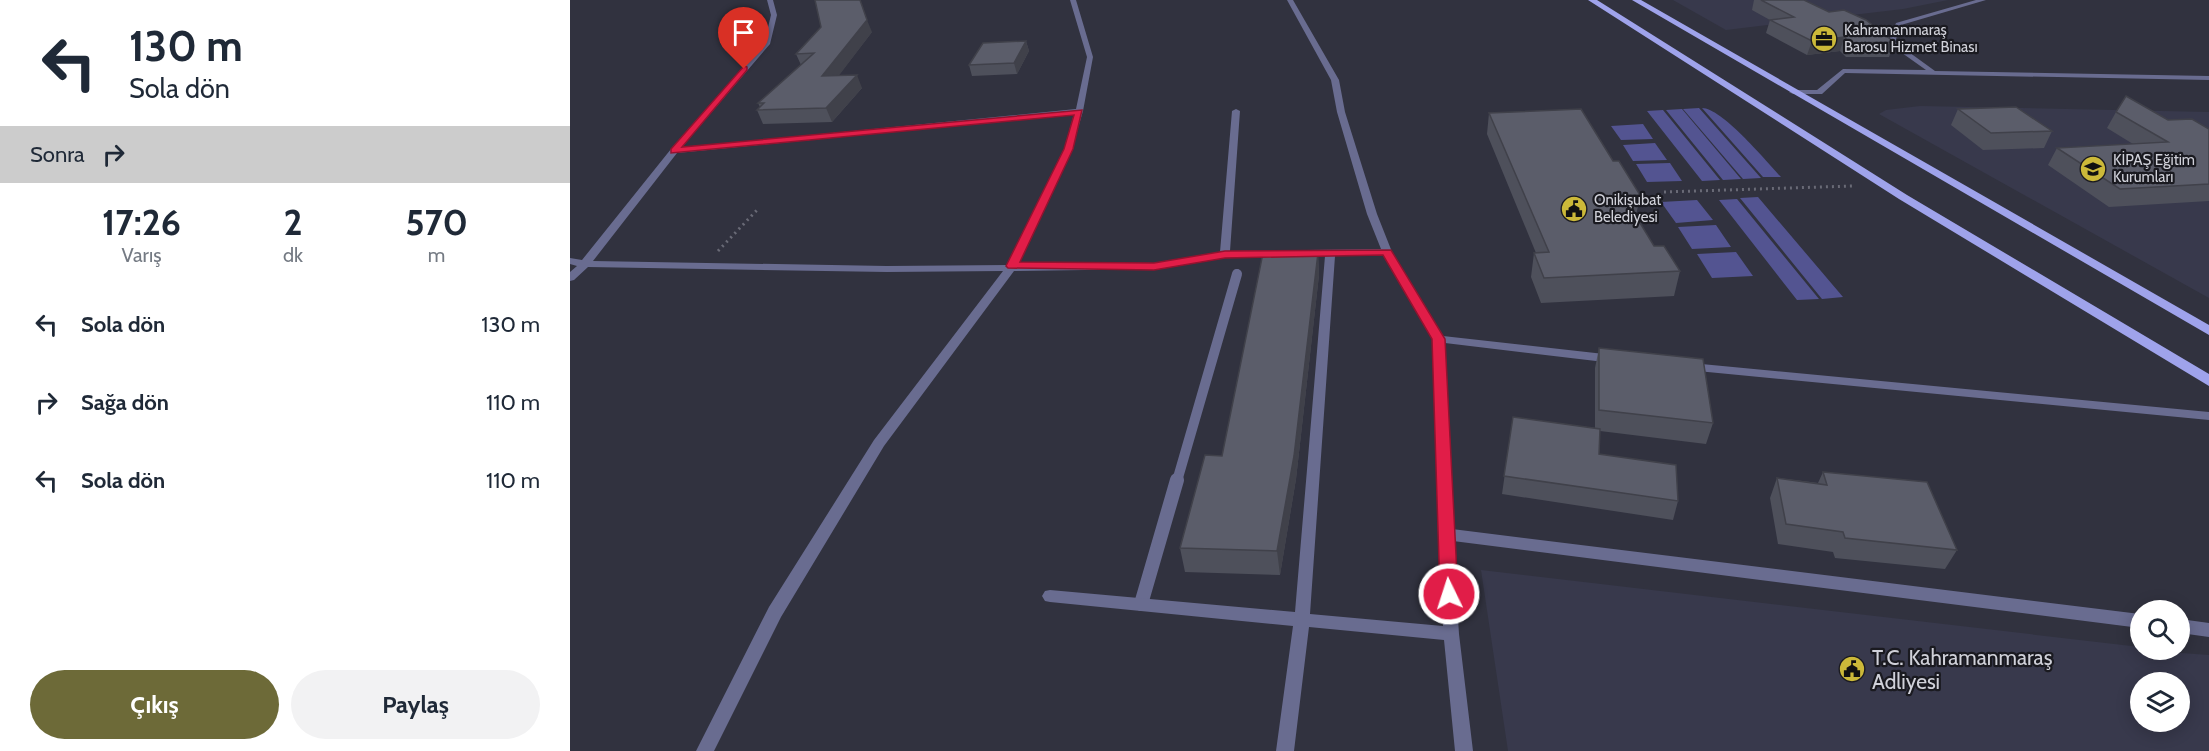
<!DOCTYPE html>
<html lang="tr">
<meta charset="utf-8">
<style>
:root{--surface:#fff;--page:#f2f2f3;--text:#1f2937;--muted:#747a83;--accent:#6d6a38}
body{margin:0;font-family:Cabin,sans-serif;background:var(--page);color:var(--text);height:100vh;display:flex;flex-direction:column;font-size:22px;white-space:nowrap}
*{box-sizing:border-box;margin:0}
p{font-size:20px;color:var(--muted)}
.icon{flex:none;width:33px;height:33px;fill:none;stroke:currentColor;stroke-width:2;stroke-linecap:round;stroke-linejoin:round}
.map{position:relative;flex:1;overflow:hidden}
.panel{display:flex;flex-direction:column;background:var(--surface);width:570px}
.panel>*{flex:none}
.hud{background:#fff;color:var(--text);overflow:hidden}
.controls{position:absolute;left:1560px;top:600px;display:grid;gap:12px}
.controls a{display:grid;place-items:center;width:60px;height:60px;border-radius:50%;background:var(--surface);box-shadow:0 3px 15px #0003;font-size:30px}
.pin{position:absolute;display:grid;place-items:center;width:51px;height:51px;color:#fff;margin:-62px -26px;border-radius:50% 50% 50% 0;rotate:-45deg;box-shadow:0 0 6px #0007}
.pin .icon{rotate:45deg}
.me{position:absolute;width:66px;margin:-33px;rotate:356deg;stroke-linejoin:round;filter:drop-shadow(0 0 4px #0008)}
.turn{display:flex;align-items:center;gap:21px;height:126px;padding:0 30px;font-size:27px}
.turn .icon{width:78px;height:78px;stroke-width:2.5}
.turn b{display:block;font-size:42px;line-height:51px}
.then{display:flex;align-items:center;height:57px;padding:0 30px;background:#0003;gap:12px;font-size:22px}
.eta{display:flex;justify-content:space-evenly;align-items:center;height:102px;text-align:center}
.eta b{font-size:36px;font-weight:700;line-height:42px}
.primary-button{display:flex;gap:12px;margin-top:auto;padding:12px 30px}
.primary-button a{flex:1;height:69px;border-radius:36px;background:var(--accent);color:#fff;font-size:24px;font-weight:700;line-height:69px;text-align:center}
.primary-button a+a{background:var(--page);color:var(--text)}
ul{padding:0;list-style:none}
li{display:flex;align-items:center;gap:18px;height:78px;padding:0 30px}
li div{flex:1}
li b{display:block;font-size:22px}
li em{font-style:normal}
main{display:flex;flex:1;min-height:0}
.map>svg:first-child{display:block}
.built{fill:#38394c;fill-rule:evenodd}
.green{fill:#535491}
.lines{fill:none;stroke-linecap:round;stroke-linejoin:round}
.path{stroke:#696a76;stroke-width:3;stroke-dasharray:2 4;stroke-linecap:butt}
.service-far2{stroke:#696c90;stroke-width:8}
.service-far1{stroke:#696c90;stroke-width:10}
.service{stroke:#696c90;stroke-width:14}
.minor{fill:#696c90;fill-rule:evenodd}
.primary{fill:#9fa3eb;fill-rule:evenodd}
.wall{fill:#4e505b}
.shaded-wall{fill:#40414a}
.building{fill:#5b5d6a;stroke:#40414a;stroke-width:1.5}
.route{fill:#e11d48;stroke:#92132f;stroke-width:1.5}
.labels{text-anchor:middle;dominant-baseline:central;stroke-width:4.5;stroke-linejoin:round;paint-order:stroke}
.far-poi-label{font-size:15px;fill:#d0d1d9;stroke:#1a1a20;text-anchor:start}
.near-poi-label{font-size:21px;fill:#d0d1d9;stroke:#1a1a20;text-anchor:start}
</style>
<main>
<section class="panel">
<div class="hud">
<div class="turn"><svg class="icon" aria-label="left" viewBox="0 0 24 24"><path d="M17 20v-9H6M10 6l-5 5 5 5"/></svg><div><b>130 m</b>Sola dön</div></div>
<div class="then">Sonra<svg class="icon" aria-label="right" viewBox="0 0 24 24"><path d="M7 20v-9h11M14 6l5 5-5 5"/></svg></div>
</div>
<div class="eta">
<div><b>17:26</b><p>Varış</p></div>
<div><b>2</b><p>dk</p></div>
<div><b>570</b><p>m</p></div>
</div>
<ul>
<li><svg class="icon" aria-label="left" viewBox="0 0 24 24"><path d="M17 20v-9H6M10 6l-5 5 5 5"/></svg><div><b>Sola dön</b></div><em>130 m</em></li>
<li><svg class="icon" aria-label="right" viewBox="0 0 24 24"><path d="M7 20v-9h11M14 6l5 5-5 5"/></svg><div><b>Sağa dön</b></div><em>110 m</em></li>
<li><svg class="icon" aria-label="left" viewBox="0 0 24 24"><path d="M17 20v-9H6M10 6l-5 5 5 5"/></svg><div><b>Sola dön</b></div><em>110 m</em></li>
</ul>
<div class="primary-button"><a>Çıkış</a><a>Paylaş</a></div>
</section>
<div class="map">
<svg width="1639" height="751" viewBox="0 0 1639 751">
<rect width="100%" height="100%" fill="#31323f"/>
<path class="built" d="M 1103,0 L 1378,0 L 1333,9 L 1156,30 Z
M 1350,106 L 1639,112 L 1639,298 L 1309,114 L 1316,110 Z
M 911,570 L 1570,647 L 1570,650 L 1639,655 L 1639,751 L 938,751 ZM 1570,682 L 1610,682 L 1610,722 L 1570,722 Z"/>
<path class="green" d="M 1129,108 L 1191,178 L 1173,179 L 1113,109 Z
M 1132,108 C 1152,108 1196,161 1211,177 L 1193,177 Z
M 1112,109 L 1171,179 L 1153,180 L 1096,110 Z
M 1093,110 L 1150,180 L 1132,181 L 1077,111 Z
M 1073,124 L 1083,139 L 1051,140 L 1041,126 Z
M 1085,143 L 1097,160 L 1063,161 L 1053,145 Z
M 1100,163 L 1112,181 L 1077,182 L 1066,164 Z
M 1188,197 L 1273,297 L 1252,299 L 1170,198 Z
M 1167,199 L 1249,299 L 1227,300 L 1149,200 Z
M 1127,200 L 1143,220 L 1106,223 L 1091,202 Z
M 1146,225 L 1161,247 L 1122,249 L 1108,227 Z
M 1166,252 L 1183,276 L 1142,278 L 1127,254 Z"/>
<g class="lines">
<path class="path" d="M 1094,192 L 1282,186
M 148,251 L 187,210"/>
<path class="service-far2" d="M 666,276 L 667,273"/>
<path class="service-far1" d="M 607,481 L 667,274"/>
<path class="service" d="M 571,604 L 607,480"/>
<path class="minor" d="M 197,0 L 203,0 L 207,15 L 200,44 L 111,148 L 506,109 L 517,57 L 500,0 L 506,0 L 523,57 L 513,111 L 502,149 L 448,264 L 584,263 L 650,252 L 662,111 L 666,109 L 670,111 L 660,251 L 811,249 L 797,214 L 767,112 L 761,80 L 717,0 L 723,0 L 769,80 L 775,112 L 807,214 L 822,252 L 873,336 L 1043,355 L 1049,359 L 1043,363 L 875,343 L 882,529 L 1570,614 L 1570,628 L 883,541 L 889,634 L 903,751 L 885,751 L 874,640 L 739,627 L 724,751 L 706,751 L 723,626 L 480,602 L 475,601 L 472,596 L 475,591 L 480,590 L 725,612 L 755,256 L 655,257 L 584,269 L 444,271 L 314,446 L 211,617 L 144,751 L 126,751 L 199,607 L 304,440 L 433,271 L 317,272 L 18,267 L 4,280 L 0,281 L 0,272 L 7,266 L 0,264 L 0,258 L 12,260 L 101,149 L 194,44 L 201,15 ZM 504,114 L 494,149 L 438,265 L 317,266 L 23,261 L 107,153 ZM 814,255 L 863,339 L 868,534 L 873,626 L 740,614 L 765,256 Z
M 1406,0 L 1416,0 L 1331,25 L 1325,42 L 1365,71 L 1639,76 L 1639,80 L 1275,73 L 1252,94 L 1223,94 L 1219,92 L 1223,90 L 1247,90 L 1273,69 L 1356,70 L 1318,43 L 1326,23 Z
M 1121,363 L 1639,412 L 1639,420 L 1117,370 L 1115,367 Z
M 1610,619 L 1639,623 L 1639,637 L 1610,633 Z"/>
<path class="primary" d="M 1018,0 L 1027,0 L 1337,195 L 1639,374 L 1639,386 L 1329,199 Z
M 1062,0 L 1071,0 L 1639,325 L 1639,335 Z"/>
</g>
<path class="wall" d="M 1184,0 L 1234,0 L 1324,42 L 1319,57 L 1276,57 L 1270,51 L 1237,55 L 1196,33 L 1200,20 L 1182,10 Z
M 302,32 L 268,76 L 292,88 L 262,122 L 193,124 L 187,110 L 190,107 L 188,103 L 231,65 L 226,54 Z
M 456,41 L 459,51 L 447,74 L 402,76 L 399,65 Z
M 1388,109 L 1482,131 L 1474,148 L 1413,150 L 1381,125 Z
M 1546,112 L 1598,120 L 1639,129 L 1639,201 L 1539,207 L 1478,165 L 1487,148 L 1563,144 L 1537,128 Z
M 919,113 L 1043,161 L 1070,195 L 1066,216 L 1084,246 L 1110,271 L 1104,296 L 971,303 L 961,277 L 964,253 L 966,253 L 917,134 Z
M 748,253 L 749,275 L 726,479 L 710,575 L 615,572 L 610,548 Z
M 1029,348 L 1143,423 L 1136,444 L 1030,431 L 1029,454 L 1108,501 L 1103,520 L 932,494 L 943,417 L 1025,428 L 1025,368 Z
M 1253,472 L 1387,550 L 1375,569 L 1265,558 L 1263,552 L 1208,544 L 1200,498 L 1207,478 L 1248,483 Z"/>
<path class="shaded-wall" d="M 297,20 L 302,32 L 258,90 L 252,76 Z
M 1274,37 L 1270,51 L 1237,55 L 1242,41 Z
M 456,41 L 459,51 L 447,74 L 444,63 Z
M 287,75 L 292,88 L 262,122 L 256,108 Z
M 748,253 L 749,275 L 726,479 L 710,575 L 707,551 Z"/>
<path class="building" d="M 245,0 L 290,0 L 297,20 L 252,76 L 287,75 L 256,108 L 187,110 L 194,103 L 188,103 L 244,53 L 226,54 L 251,27 Z
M 1191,0 L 1234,0 L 1259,12 L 1274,10 L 1296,20 L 1324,42 L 1281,43 L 1274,37 L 1242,41 L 1200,20 L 1224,17 Z
M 456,41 L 444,63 L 399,65 L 413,43 Z
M 1556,96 L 1598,120 L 1622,119 L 1639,129 L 1639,184 L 1550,189 L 1487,148 L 1598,142 L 1546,112 Z
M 1446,107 L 1482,131 L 1421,133 L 1388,109 Z
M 1011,109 L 1043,161 L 1049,161 L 1070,195 L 1053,195 L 1084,246 L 1094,246 L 1110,271 L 974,278 L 964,253 L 979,252 L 919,113 Z
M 693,253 L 748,253 L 724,456 L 707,551 L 610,548 L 635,455 L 652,456 Z
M 1029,348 L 1133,359 L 1143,423 L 1029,410 Z
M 943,417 L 1030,429 L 1029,454 L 1106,465 L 1108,501 L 934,476 Z
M 1253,472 L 1357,482 L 1387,550 L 1275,538 L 1273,532 L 1216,524 L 1207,478 L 1257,485 Z"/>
<path class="route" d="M 174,66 L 177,67 L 177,70 L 112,147 L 512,110 L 503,149 L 450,262 L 584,263 L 655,251 L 821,250 L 875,339 L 888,594 L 885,599 L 879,601 L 872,599 L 870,594 L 862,339 L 813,255 L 655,258 L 584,270 L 438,268 L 436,266 L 494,149 L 504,115 L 101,153 L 101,149 Z"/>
<defs>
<g id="office-disc" transform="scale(1.35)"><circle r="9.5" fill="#ccb939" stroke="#1a1a20"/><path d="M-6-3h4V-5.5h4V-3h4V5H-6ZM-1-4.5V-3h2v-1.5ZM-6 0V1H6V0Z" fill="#111"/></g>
<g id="school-disc" transform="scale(1.35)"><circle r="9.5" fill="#ccb939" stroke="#1a1a20"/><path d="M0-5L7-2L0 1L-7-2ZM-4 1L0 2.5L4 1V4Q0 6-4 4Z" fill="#111"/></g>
<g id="civic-disc" transform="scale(1.35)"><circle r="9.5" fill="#ccb939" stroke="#1a1a20"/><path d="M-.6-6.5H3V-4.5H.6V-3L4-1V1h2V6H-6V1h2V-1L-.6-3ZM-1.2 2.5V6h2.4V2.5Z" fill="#111"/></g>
</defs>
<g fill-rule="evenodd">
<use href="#office-disc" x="1254" y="39"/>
<use href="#school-disc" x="1523" y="169"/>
<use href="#civic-disc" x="1004" y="209"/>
<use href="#civic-disc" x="1282" y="669"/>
</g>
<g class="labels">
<g class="far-poi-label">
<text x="1274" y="30">Kahramanmaraş<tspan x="1274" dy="17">Barosu Hizmet Binası</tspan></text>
<text x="1543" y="160">KİPAŞ Eğitim<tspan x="1543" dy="17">Kurumları</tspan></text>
<text x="1024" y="200">Onikişubat<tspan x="1024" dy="17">Belediyesi</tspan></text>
</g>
<g class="near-poi-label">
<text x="1302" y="657">T.C. Kahramanmaraş<tspan x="1302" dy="24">Adliyesi</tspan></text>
</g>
</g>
</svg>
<div class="controls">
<a><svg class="icon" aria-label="search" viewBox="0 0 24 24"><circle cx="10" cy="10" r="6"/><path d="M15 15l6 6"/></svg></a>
<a><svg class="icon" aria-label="layers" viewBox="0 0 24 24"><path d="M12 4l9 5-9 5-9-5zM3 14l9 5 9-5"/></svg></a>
</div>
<div class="pin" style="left:174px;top:69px;background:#d93025"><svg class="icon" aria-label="arrive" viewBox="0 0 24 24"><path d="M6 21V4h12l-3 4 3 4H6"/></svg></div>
<svg class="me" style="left:879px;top:594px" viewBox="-20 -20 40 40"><circle r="17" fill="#e11d48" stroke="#fff" stroke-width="3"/><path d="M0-11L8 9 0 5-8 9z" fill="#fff"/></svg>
</div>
</main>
